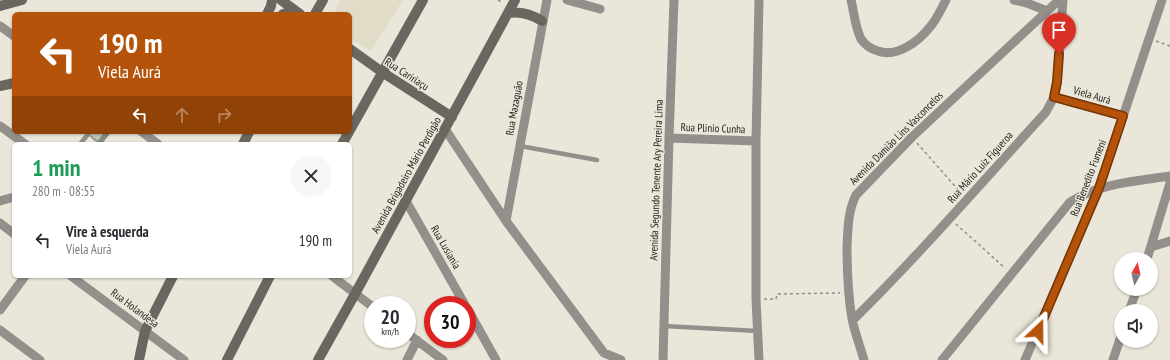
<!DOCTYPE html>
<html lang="pt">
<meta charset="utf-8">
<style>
:root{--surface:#fff;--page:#f7f7f7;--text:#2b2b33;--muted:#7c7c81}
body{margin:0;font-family:"PT Sans Narrow",sans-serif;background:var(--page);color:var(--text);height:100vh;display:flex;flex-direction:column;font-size:15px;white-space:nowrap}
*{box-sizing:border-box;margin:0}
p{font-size:13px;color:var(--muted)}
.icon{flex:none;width:22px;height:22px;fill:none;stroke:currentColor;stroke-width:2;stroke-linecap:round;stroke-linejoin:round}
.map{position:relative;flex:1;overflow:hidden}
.side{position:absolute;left:12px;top:142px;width:340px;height:136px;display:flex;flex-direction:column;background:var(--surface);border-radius:6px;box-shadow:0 1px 3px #0004}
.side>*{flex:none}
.top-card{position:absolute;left:12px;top:12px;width:340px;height:122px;border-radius:6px;box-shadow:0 1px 3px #0004;background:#b45309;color:#fff;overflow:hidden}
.needle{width:26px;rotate:8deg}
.buttons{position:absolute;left:1114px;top:252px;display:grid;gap:8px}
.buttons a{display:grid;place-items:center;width:44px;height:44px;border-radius:50%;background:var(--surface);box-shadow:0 1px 3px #0004;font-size:20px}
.speed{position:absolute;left:364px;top:296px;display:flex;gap:8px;font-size:20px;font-weight:700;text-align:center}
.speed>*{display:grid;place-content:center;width:52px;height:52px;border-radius:50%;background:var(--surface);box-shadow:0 1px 3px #0004;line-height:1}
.speed small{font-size:10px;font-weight:400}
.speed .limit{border:6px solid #d22;background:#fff;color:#111}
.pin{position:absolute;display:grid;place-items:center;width:34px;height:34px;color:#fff;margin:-41px -17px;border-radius:50% 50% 50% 0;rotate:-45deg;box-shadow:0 0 4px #0007}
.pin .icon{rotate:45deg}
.me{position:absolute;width:44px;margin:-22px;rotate:23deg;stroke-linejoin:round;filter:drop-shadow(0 0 3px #0008)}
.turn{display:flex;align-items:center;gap:14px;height:84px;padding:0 20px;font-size:18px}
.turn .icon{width:52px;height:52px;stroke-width:2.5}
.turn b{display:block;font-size:28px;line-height:34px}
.lanes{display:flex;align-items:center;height:38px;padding:0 20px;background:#0003;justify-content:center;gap:20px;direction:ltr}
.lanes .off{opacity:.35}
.round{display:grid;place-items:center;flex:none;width:42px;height:42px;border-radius:21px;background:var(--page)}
.headline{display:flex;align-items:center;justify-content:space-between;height:68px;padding:0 20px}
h1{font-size:24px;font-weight:700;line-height:30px;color:#1e9e55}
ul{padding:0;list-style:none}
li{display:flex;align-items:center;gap:12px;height:60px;padding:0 20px}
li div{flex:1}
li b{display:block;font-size:15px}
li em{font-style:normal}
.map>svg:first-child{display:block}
.built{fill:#e1dcc8}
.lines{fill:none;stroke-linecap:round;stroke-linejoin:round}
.path{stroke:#8f8d84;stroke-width:1.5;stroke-dasharray:3 3;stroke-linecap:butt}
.lane{stroke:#948f8b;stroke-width:4.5}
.street{stroke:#948f8b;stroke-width:9}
.secondary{stroke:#6c6660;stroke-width:10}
.wall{fill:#a4a99f}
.shaded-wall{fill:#868a82}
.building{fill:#bfc5b9;stroke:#868a82}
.route-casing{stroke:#753606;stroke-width:10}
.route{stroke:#b45309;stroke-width:7}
.labels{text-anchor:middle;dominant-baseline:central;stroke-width:3;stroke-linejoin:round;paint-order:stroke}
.street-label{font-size:11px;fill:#24231e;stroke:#eae7da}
</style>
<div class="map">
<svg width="1170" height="360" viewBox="0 0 1170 360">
<rect width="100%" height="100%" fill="#eae7da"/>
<path class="built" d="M 341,0 L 403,0 L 371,51 L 350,38 L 350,14 L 333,14 Z"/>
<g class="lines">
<path class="path" d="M 498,0 L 503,3
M 1156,41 L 1170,46
M 917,143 L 961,193
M 956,224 L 1005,268
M 764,299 L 776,299 L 777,294 L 840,293"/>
<path class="lane" d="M 80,144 L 90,132
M 520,146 L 597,160
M 664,326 L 758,331"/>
<path class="street" d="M 567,0 L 600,9
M 759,0 L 756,141 L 756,299 L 759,360
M 851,0 C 854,12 855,27 861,39 C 865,45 871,49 878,51 C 897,58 919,41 930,27 C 937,19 941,9 946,0
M 1014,0 L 1027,3 L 1047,11
M 0,26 L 14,36
M 1054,97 L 1123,116
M 0,126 L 25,144
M 445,129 L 506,221 L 604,353 L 621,360
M 142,132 L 158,144
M 669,138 L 756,141
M 0,201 L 14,197
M 406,201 L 465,305
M 506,221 L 547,0
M 0,223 L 14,234
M 1151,247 L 1170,241
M 1147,259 L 1170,183
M 71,276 L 184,360
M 332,276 L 373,307
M 467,308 L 496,360
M 0,310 L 25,276
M 1129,311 L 1137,289
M 853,320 C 920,254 982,182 1046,112 L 1054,97 L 1057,82 L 1063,0
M 0,330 L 40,360
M 407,333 L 443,360
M 407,360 L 417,340
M 663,360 L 669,138 L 674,0
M 864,360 C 860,346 855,333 852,319 C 848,295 847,270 847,246 C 848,228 848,211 856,195 L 912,137 L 1059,0
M 942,360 L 1070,202 C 1100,183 1136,181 1170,176
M 1025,360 L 1099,188 L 1162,0
M 1113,360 L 1121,336"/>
<path class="secondary" d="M 281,0 L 300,14
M 0,6 L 22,0
M 508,13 C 521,11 531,14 542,21
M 267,14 L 271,6 L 272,0
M 283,14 L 296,11
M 315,14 L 323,0
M 350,49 L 382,72 L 452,117
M 0,86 L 14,83
M 350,130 L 423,0
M 243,144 L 249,132
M 342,144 L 349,132
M 139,360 L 145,331 L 173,276
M 227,360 L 270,276
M 318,360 L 355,294 L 515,0"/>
</g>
<path class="wall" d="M 92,132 L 111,132 L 102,144 L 99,144 L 93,140 L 89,135 Z"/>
<path class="shaded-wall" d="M 105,132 L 111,132 L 102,144 L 100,144 L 98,141 Z"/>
<path class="building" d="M 92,132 L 105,132 L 98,141 L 89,135 Z"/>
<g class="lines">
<g class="route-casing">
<path id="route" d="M 1038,331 L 1099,188 L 1123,116 L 1054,97 L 1057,82 L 1059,54"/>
</g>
<use href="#route" class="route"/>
</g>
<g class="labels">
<g class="street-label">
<text transform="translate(407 74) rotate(33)">Rua Caririaçu</text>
<text transform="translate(1092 95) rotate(16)">Viela Aurá</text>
<text transform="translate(514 108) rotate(-80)">Rua Mazaguão</text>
<text transform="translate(713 128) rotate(2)">Rua Plinio Cunha</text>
<text transform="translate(896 138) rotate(-45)">Avenida Damião Lins Vasconcelos</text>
<text transform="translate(980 167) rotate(-48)">Rua Mário Luiz Figueroa</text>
<text transform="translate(406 175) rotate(-61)">Avenida Brigadeiro Mário Perdigão</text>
<text transform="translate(1088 178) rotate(-69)">Rua Benedito Fumeni</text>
<text transform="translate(656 180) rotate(-88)">Avenida Segundo Tenente Ary Pereira Lima</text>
<text transform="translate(446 247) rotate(60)">Rua Lusiania</text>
<text transform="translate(135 308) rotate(37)">Rua Holandesa</text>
</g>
</g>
</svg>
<div class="buttons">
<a><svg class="needle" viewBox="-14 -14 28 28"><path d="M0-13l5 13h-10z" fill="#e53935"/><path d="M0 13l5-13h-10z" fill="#7c7c81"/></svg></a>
<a><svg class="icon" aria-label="sound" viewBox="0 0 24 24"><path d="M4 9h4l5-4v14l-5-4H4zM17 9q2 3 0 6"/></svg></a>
</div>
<div class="speed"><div>20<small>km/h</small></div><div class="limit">30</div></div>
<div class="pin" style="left:1059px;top:54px;background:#d93025"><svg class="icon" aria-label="arrive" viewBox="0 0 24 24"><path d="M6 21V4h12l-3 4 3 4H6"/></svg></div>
<svg class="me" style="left:1038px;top:331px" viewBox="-20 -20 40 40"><path d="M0-17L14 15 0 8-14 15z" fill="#b45309" stroke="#fff" stroke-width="4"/></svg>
<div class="top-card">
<div class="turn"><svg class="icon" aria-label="left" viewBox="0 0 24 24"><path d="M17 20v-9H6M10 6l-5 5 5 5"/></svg><div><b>190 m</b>Viela Aurá</div></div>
<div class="lanes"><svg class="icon" aria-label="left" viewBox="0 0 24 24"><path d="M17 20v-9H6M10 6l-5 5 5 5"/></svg><svg class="icon off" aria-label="ahead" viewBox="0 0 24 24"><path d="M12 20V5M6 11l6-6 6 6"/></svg><svg class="icon off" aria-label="right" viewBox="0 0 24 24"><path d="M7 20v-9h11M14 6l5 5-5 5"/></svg></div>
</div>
<section class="side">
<div class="headline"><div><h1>1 min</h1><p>280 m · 08:55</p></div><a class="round"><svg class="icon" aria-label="close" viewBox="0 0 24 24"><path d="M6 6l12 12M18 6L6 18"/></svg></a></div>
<ul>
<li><svg class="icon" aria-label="left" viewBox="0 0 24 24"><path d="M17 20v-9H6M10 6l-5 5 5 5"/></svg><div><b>Vire à esquerda</b><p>Viela Aurá</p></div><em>190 m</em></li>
</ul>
</section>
</div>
